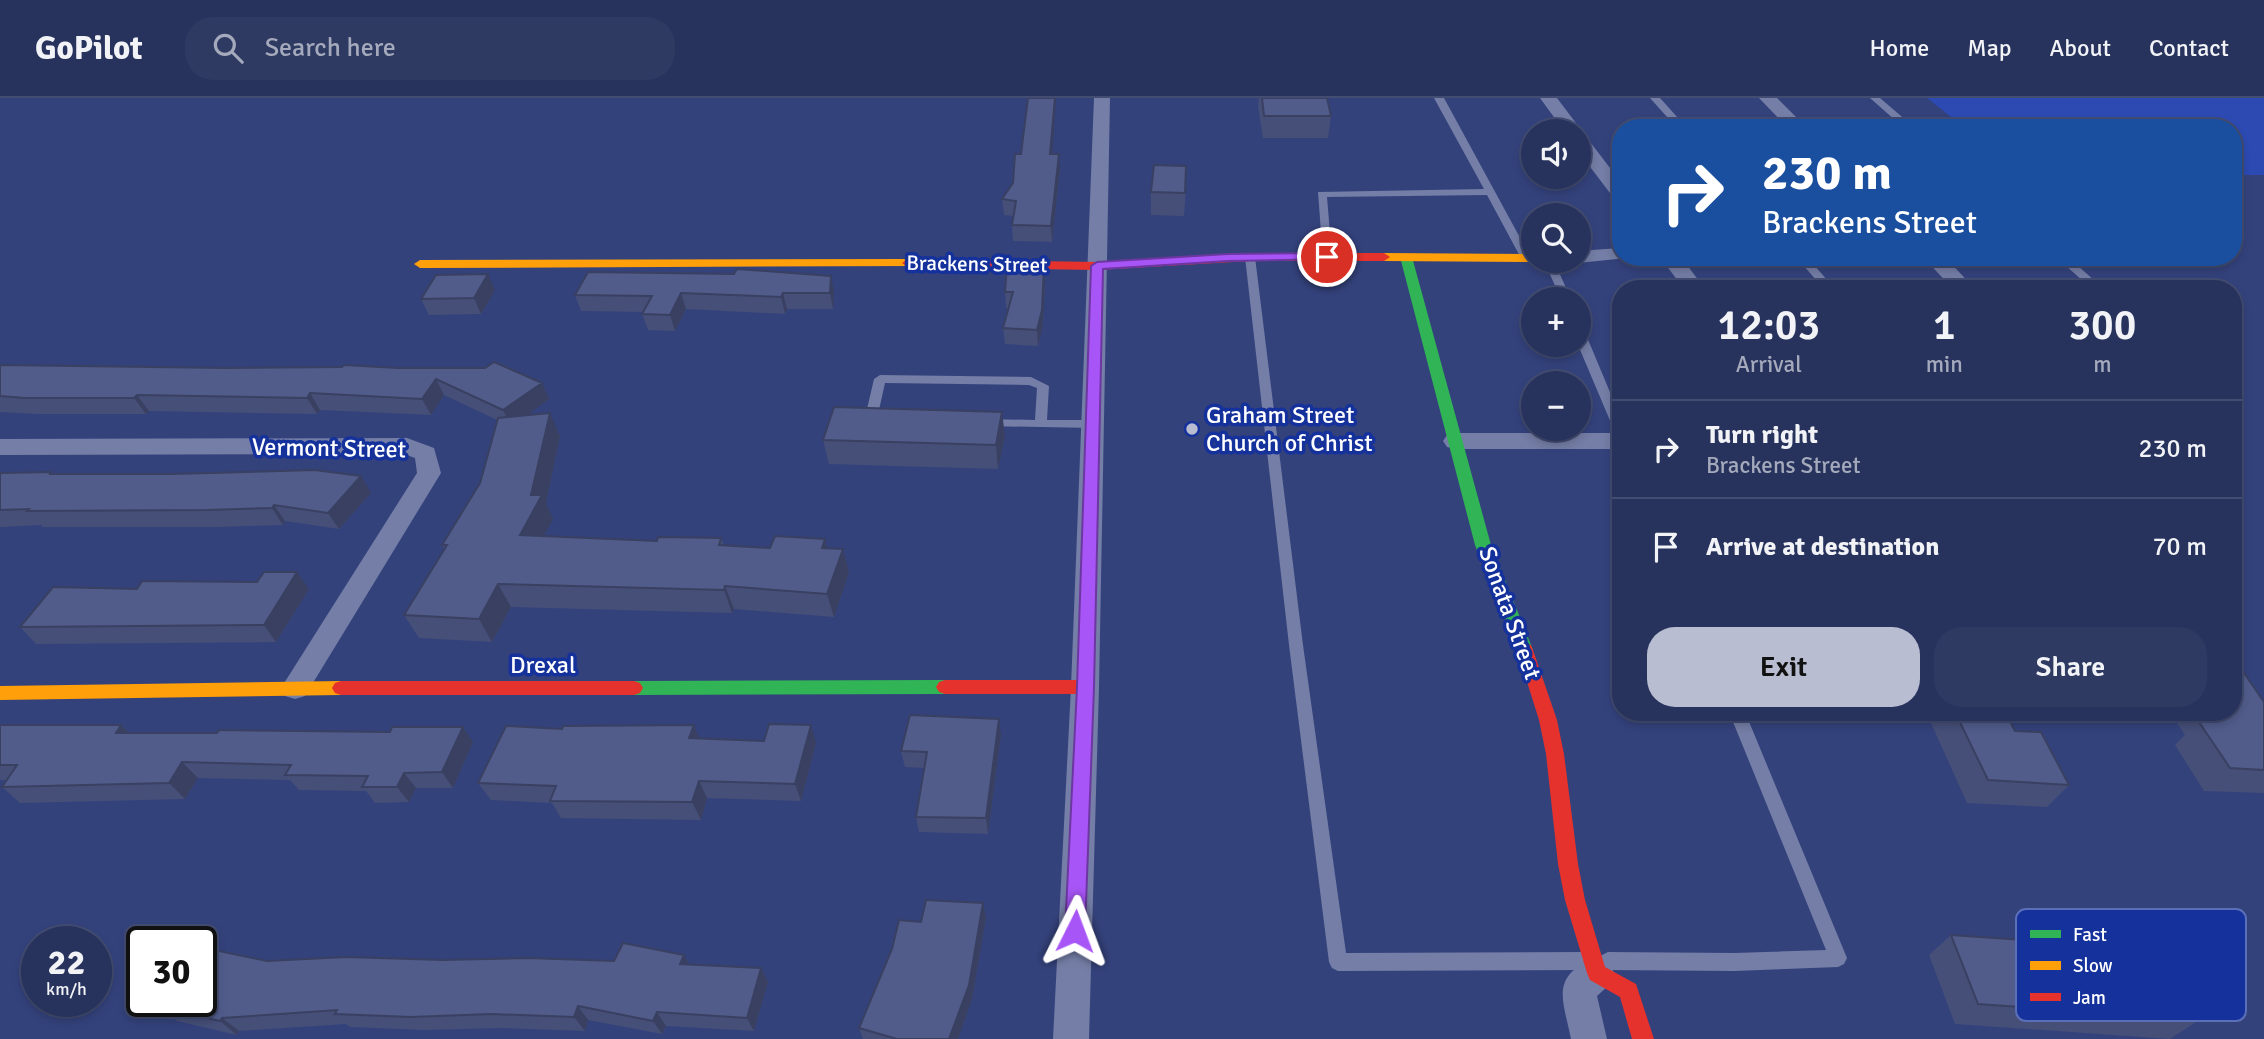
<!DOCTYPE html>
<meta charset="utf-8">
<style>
:root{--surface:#27325d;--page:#2f3a63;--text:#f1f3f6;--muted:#a4aabc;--line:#434d72;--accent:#b8bdd1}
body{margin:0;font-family:Signika,sans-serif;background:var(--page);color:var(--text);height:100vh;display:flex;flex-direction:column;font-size:26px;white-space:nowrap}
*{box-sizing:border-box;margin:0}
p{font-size:23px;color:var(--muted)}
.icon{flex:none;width:38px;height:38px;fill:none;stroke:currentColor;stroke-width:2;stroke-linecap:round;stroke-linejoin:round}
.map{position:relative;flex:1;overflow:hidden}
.panel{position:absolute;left:1612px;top:182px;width:630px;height:441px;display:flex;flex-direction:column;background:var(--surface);border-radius:28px;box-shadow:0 4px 10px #0003,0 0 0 2px var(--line)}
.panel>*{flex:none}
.banner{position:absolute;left:1612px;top:21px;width:630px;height:147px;border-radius:28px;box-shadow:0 4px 10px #0003,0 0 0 2px var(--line);background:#1a4fa0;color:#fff;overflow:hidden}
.buttons{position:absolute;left:1521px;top:21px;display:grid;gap:14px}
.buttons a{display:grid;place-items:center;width:70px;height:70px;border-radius:50%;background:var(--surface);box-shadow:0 4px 10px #0003,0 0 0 2px var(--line);font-size:35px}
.speed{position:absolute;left:21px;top:828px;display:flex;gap:14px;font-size:35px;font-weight:700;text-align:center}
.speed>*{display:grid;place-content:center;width:91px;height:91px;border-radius:50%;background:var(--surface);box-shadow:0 4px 10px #0003,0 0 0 2px var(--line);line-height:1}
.speed small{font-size:18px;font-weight:400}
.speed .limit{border:4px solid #111;border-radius:10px;background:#fff;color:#111}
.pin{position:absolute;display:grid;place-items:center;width:60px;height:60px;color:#fff;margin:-30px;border:4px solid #fff;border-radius:50%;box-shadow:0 2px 7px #0007}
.me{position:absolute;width:77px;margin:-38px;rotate:3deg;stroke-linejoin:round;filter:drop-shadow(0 0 5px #0008)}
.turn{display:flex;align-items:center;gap:24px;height:147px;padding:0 35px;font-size:32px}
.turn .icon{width:91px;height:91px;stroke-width:2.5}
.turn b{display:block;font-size:49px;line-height:60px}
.eta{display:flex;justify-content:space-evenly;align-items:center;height:119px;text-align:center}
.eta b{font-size:42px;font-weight:600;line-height:49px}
.button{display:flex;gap:14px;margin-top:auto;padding:14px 35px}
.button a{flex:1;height:80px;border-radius:28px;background:var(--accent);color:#111;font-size:28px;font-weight:600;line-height:80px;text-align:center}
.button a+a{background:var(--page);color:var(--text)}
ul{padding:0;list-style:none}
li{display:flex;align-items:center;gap:21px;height:98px;padding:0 35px;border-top:2px solid var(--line)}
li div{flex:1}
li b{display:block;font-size:26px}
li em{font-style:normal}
header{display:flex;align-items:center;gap:42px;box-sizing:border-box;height:98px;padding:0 35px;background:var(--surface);border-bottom:2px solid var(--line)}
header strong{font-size:33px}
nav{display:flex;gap:38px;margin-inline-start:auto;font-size:24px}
.search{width:490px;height:63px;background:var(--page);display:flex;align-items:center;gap:18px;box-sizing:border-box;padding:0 24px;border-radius:28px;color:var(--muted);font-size:26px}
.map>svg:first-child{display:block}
.green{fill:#2c4ab2}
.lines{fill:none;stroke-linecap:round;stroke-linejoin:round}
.lane{fill:#747ea6;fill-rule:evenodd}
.street{fill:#747ea6;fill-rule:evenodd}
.fast{fill:#30b455;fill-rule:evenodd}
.slow{fill:#ff9f0a;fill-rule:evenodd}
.jam{fill:#e5322d;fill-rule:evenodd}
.wall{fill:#464f78}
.shaded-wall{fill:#394061}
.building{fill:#515c8b;stroke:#394061;stroke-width:2}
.route{fill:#a855f7;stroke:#6d37a1;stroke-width:2}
.poi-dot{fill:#b8bdd1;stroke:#15319b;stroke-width:2.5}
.labels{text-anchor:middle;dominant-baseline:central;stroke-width:7;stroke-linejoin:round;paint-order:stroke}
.far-street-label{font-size:21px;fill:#fff;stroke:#15319b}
.poi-label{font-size:24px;fill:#fff;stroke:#15319b;text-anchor:start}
.street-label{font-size:24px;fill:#fff;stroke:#15319b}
.key{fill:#15319b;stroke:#5b6fb9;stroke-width:2}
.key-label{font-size:19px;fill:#fff}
</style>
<header>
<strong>GoPilot</strong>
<div class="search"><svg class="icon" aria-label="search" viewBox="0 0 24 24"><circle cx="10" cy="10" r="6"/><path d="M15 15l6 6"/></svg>Search here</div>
<nav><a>Home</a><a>Map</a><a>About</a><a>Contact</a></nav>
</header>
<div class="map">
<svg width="2264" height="941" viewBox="0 0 2264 941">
<rect width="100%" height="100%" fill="#34427c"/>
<path class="green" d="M 1927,0 L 2264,0 L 2264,77 L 2233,77 L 2233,30 L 1965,30 Z"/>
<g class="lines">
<path class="lane" d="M 1434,0 L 1444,0 L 1531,160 L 1530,162 L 1522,162 L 1487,97 L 1327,99 L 1332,159 L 1327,162 L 1323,161 L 1318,94 L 1484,91 Z
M 1650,0 L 1660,0 L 1687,30 L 1677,30 Z
M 1870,0 L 1880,0 L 1915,30 L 1904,30 Z
M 1250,156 L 1255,159 L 1303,547 L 1346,855 L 1587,854 L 1593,857 L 1596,863 L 1593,869 L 1587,872 L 1338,873 L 1332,870 L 1329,864 L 1289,547 L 1245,159 Z
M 1796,159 L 1807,159 L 1835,191 L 1824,191 Z
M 2056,159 L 2068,159 L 2104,191 L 2092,191 Z
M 1544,163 L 1554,163 L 1571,201 L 1561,201 Z
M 1578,229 L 1584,232 L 1620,318 L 1620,336 L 1614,332 L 1578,247 Z
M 880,277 L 1031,279 L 1049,288 L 1047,322 L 1094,322 L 1100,326 L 1094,330 L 982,328 L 980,325 L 986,321 L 1035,322 L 1037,290 L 1029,287 L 885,285 L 877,321 L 880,324 L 878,327 L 870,328 L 864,324 L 874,281 Z
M 1729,614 L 1745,614 L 1847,860 L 1844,866 L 1838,869 L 1734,873 L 1608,872 L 1602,869 L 1599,863 L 1602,857 L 1608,854 L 1734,855 L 1826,852 Z"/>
<path class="street" d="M 1094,0 L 1110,0 L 1099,589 L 1089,941 L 1053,941 L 1071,589 Z
M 1540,0 L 1557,0 L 1582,33 L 1580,35 L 1584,36 L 1620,83 L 1620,101 L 1613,99 L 1578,53 L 1578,33 L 1564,33 Z
M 1759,0 L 1777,0 L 1807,30 L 1788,30 Z
M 1620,150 L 1620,159 L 1627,160 L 1578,165 L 1571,163 L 1578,163 L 1578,153 Z
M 1660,159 L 1681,159 L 1705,191 L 1684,191 Z
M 1923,159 L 1945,159 L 1975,191 L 1953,191 Z
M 1455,335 L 1620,335 L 1620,351 L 1455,351 L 1447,349 L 1443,343 L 1447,337 Z
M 407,340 L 434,350 L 441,375 L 305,598 L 295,601 L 285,598 L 281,590 L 417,375 L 415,360 L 404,356 L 0,357 L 0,341 Z
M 1597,859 L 1609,863 L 1614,875 L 1609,887 L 1597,898 L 1607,941 L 1571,941 C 1563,901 1549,878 1597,859 Z"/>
<path class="fast" d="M 1406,155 L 1412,159 L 1491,447 L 1533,552 L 1531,557 L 1519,557 L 1475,447 L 1400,159 Z
M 945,582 L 951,584 L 954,589 L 951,594 L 945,596 L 634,597 L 628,595 L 625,590 L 628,585 L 634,583 Z"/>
<path class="slow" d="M 1384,155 L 1533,156 L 1533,163 L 1537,163 L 1533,164 L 1384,163 L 1380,162 L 1378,159 Z
M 908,161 L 914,165 L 912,168 L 420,170 L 414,166 L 420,162 Z
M 341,583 L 347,585 L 350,590 L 347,595 L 341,597 L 0,602 L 0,588 Z"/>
<path class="jam" d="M 1250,155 L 1384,155 L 1390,159 L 1384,163 L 1250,163 L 1097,172 L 908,169 L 902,165 L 908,161 L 1097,164 Z
M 1525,546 L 1531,547 L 1533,552 L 1557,622 L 1564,656 L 1578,766 L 1585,802 L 1605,869 L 1636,886 L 1654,941 L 1632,941 L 1620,899 L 1590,882 L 1587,875 L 1565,802 L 1558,766 L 1546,656 L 1539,622 L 1517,552 L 1519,547 Z
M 945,582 L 1085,582 L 1091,584 L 1094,589 L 1091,594 L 1085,596 L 945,596 L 939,594 L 936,589 L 939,584 Z
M 341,583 L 634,583 L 640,585 L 643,590 L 640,595 L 634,597 L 341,597 L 335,595 L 332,590 L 335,585 Z"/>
</g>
<path class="wall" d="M 1259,0 L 1327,0 L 1331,18 L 1328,40 L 1263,40 L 1258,8 Z
M 1052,56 L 1060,71 L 1052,144 L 1013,143 L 1012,127 L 1013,118 L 1004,117 L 1002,101 Z
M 1186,91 L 1184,118 L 1151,117 L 1151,94 Z
M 588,174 L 834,194 L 833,211 L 787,211 L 785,216 L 686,211 L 675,233 L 648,232 L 642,216 L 644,214 L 581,213 L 575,197 Z
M 1045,183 L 1043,228 L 1038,248 L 1005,246 L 1003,230 L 1009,210 L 1006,210 L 1005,194 Z
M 495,192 L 481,216 L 429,217 L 421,201 Z
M 0,267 L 226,270 L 542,285 L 549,301 L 527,317 L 560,338 L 546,405 L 553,421 L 544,438 L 657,443 L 721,440 L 724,447 L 770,450 L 825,441 L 827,450 L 849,474 L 834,519 L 734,511 L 732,515 L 511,509 L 492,544 L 419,540 L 404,517 L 445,452 L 442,447 L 480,385 L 497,322 L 444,297 L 431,317 L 320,312 L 317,316 L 149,313 L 146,316 L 39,316 L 0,314 Z
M 1005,338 L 998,371 L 829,366 L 823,342 Z
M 51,374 L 53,376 L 371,395 L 339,431 L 285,423 L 283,427 L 220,429 L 42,429 L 41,427 L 0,429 L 0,375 Z
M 137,491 L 309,491 L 276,544 L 36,546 L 20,529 Z
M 2264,604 L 2264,695 L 2204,693 L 2175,647 L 2185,637 L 2170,614 L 2233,614 Z
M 1926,614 L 2005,614 L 2015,633 L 2069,687 L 2047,709 L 1967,705 Z
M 0,627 L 121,627 L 128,635 L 473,644 L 453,690 L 416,690 L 409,704 L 375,705 L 366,693 L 299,692 L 290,682 L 198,680 L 185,701 L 20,705 L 2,689 L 7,682 L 0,682 Z
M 694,627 L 699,641 L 816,645 L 801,703 L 707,700 L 701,722 L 561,720 L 552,705 L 491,702 L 478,685 Z
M 1001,637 L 988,736 L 919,734 L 916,719 L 924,670 L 905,669 L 901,653 Z
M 983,805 L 986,820 L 972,901 L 958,941 L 863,941 L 859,930 L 892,851 L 921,824 Z
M 1951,837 L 2086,859 L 2199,922 L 2170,941 L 1955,926 L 1929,857 Z
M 684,857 L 689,866 L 761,870 L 768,884 L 754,933 L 666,928 L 662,936 L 588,922 L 585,933 L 503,930 L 424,932 L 350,929 L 346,926 L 239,933 L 237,937 L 177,923 L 159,909 L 267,863 L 614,863 Z"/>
<path class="shaded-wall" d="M 1055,0 L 1056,0 L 1056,3 L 1051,71 L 1050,56 Z
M 1059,56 L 1060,71 L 1052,144 L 1051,128 Z
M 1044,167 L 1045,183 L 1043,228 L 1038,248 L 1037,232 Z
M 488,176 L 495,192 L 481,216 L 474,200 Z
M 831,178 L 834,194 L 833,211 L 830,195 Z
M 681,195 L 686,211 L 675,233 L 670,217 Z
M 783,195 L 787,211 L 785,216 L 781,199 Z
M 436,281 L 444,297 L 431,317 L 422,301 Z
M 542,285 L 549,301 L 511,329 L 503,312 Z
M 310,295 L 320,312 L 317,316 L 307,300 Z
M 137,297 L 149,313 L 146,316 L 134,300 Z
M 1002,314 L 1005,338 L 998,371 L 996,347 Z
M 550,315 L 560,338 L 546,405 L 553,421 L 532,460 L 520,437 L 531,397 Z
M 361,378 L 371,395 L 339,431 L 328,415 Z
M 274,407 L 285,423 L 283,427 L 272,410 Z
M 825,441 L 831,464 L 822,450 Z
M 843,451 L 849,474 L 834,519 L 827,496 Z
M 297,474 L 309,491 L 276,544 L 264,527 Z
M 498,486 L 511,509 L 492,544 L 479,521 Z
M 725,488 L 734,511 L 732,515 L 724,492 Z
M 999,621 L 1001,637 L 988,736 L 986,720 Z
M 121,627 L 137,643 L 116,635 Z
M 694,627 L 701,645 L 689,640 Z
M 811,627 L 816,645 L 801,703 L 795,686 Z
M 463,629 L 473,644 L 453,690 L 442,674 Z
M 182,664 L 198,680 L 185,701 L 169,685 Z
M 404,675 L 416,690 L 409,704 L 397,689 Z
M 699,683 L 707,700 L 701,722 L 692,704 Z
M 983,805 L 986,820 L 972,901 L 958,941 L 949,941 Z
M 684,857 L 692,871 L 680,866 Z
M 761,870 L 768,884 L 754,933 L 747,920 Z
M 578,908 L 588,922 L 585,933 L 574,919 Z
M 657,914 L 666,928 L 662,936 L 653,923 Z
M 222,920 L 239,933 L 237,937 L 220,923 Z"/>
<path class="building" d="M 1028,0 L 1055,0 L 1050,56 L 1059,56 L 1051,128 L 1012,127 L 1016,103 L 1002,101 L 1013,85 L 1015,56 L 1021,56 Z
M 1262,0 L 1327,0 L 1331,18 L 1264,18 Z
M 1154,67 L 1186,68 L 1185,95 L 1151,94 Z
M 1044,167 L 1042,212 L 1037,232 L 1003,230 L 1013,194 L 1005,194 L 1007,168 Z
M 737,171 L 831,178 L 830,195 L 783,195 L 781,199 L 681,195 L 670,217 L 642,216 L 652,198 L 575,197 L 588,174 L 734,176 Z
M 488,176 L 474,200 L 421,201 L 436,177 Z
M 494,264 L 542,285 L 503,312 L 436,281 L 422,301 L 310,295 L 307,300 L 137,297 L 134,300 L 25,300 L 0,298 L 0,267 L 226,270 L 342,269 L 344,267 L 398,270 L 485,270 Z
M 834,309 L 1002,314 L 996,347 L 823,342 Z
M 550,315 L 531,397 L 542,397 L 520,437 L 657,443 L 658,439 L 721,440 L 719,447 L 770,450 L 775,438 L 825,441 L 822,450 L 843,451 L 827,496 L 725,488 L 724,492 L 498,486 L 479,521 L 404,517 L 447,447 L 442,447 L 480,385 L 498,320 Z
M 315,372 L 361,378 L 328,415 L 274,407 L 272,410 L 207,412 L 27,413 L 29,411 L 0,412 L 0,375 L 51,374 L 50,376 L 171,376 Z
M 264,474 L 297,474 L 264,527 L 20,529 L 53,489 L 137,491 L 142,483 L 257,484 Z
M 2233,559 L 2264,604 L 2264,672 L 2230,670 L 2199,624 L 2216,624 L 2209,614 L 2233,614 Z
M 1955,614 L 2005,614 L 2015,633 L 2041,634 L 2069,687 L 1988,682 Z
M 910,617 L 999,621 L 986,720 L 916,719 L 927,654 L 901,653 Z
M 769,626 L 811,627 L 795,686 L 699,683 L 692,704 L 550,703 L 556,688 L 478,685 L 506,628 L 562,631 L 563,628 L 694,627 L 689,640 L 764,643 Z
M 0,627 L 121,627 L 116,635 L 217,635 L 219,632 L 390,634 L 392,629 L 463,629 L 442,674 L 404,675 L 397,689 L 362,689 L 368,678 L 285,677 L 291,667 L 182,664 L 169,685 L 2,689 L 17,667 L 0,667 Z
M 926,802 L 983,805 L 969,887 L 949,941 L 897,941 L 859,930 L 892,851 L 899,822 L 921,824 Z
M 1951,837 L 2079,846 L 2086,859 L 2169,864 L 2199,922 L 1978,906 Z
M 623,845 L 684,857 L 680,866 L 761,870 L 747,920 L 657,914 L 653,923 L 578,908 L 574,919 L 491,916 L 411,919 L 335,916 L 337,912 L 222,920 L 220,923 L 159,909 L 164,903 L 201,903 L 201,855 L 205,850 L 267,863 L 346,859 L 443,862 L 528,860 L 614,863 Z"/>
<path class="route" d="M 1327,155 L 1333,159 L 1331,161 L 1228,163 L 1103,171 L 1094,589 L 1085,833 L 1082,839 L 1075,842 L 1068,839 L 1065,833 L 1077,589 L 1091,168 L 1097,164 L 1228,156 Z"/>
<circle class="poi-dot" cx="1192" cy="331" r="7"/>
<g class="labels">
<g class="far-street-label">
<text transform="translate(977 166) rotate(1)">Brackens Street</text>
</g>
<g class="poi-label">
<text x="1206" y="317">Graham Street<tspan x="1206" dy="28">Church of Christ</tspan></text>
</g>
<g class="street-label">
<text transform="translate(329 350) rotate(1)">Vermont Street</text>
<text transform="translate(1510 515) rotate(70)">Sonata Street</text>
<text x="543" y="567">Drexal</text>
</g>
</g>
<rect x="2016" y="811" width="230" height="112" rx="10" class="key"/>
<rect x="2030" y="832" width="31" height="8" fill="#30b455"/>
<rect x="2030" y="863" width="31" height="9" fill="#ff9f0a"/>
<rect x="2030" y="895" width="31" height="8" fill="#e5322d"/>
<g class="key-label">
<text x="2073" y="843">Fast</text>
<text x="2073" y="874">Slow</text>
<text x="2073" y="906">Jam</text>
</g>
</svg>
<div class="buttons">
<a><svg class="icon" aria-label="sound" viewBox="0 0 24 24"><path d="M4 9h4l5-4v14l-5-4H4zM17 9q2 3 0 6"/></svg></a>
<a><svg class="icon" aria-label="search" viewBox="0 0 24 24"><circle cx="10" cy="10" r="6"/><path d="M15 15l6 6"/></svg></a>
<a>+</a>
<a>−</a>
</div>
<div class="speed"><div>22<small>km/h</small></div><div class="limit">30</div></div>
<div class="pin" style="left:1327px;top:159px;background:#d93025"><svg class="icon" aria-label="arrive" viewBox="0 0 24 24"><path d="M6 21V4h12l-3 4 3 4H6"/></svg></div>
<svg class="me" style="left:1075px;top:833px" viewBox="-20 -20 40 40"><path d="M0-17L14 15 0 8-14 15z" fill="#a855f7" stroke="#fff" stroke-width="4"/></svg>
<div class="banner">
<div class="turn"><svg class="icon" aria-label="right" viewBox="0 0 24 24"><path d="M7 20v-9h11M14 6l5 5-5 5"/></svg><div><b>230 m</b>Brackens Street</div></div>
</div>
<section class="panel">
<div class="eta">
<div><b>12:03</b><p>Arrival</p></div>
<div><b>1</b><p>min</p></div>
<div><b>300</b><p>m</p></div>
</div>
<ul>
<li><svg class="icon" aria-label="right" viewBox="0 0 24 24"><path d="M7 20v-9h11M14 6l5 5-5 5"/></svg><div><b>Turn right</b><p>Brackens Street</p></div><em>230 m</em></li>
<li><svg class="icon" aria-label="arrive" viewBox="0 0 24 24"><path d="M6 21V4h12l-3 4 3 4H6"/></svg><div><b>Arrive at destination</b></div><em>70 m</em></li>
</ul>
<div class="button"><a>Exit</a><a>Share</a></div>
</section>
</div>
